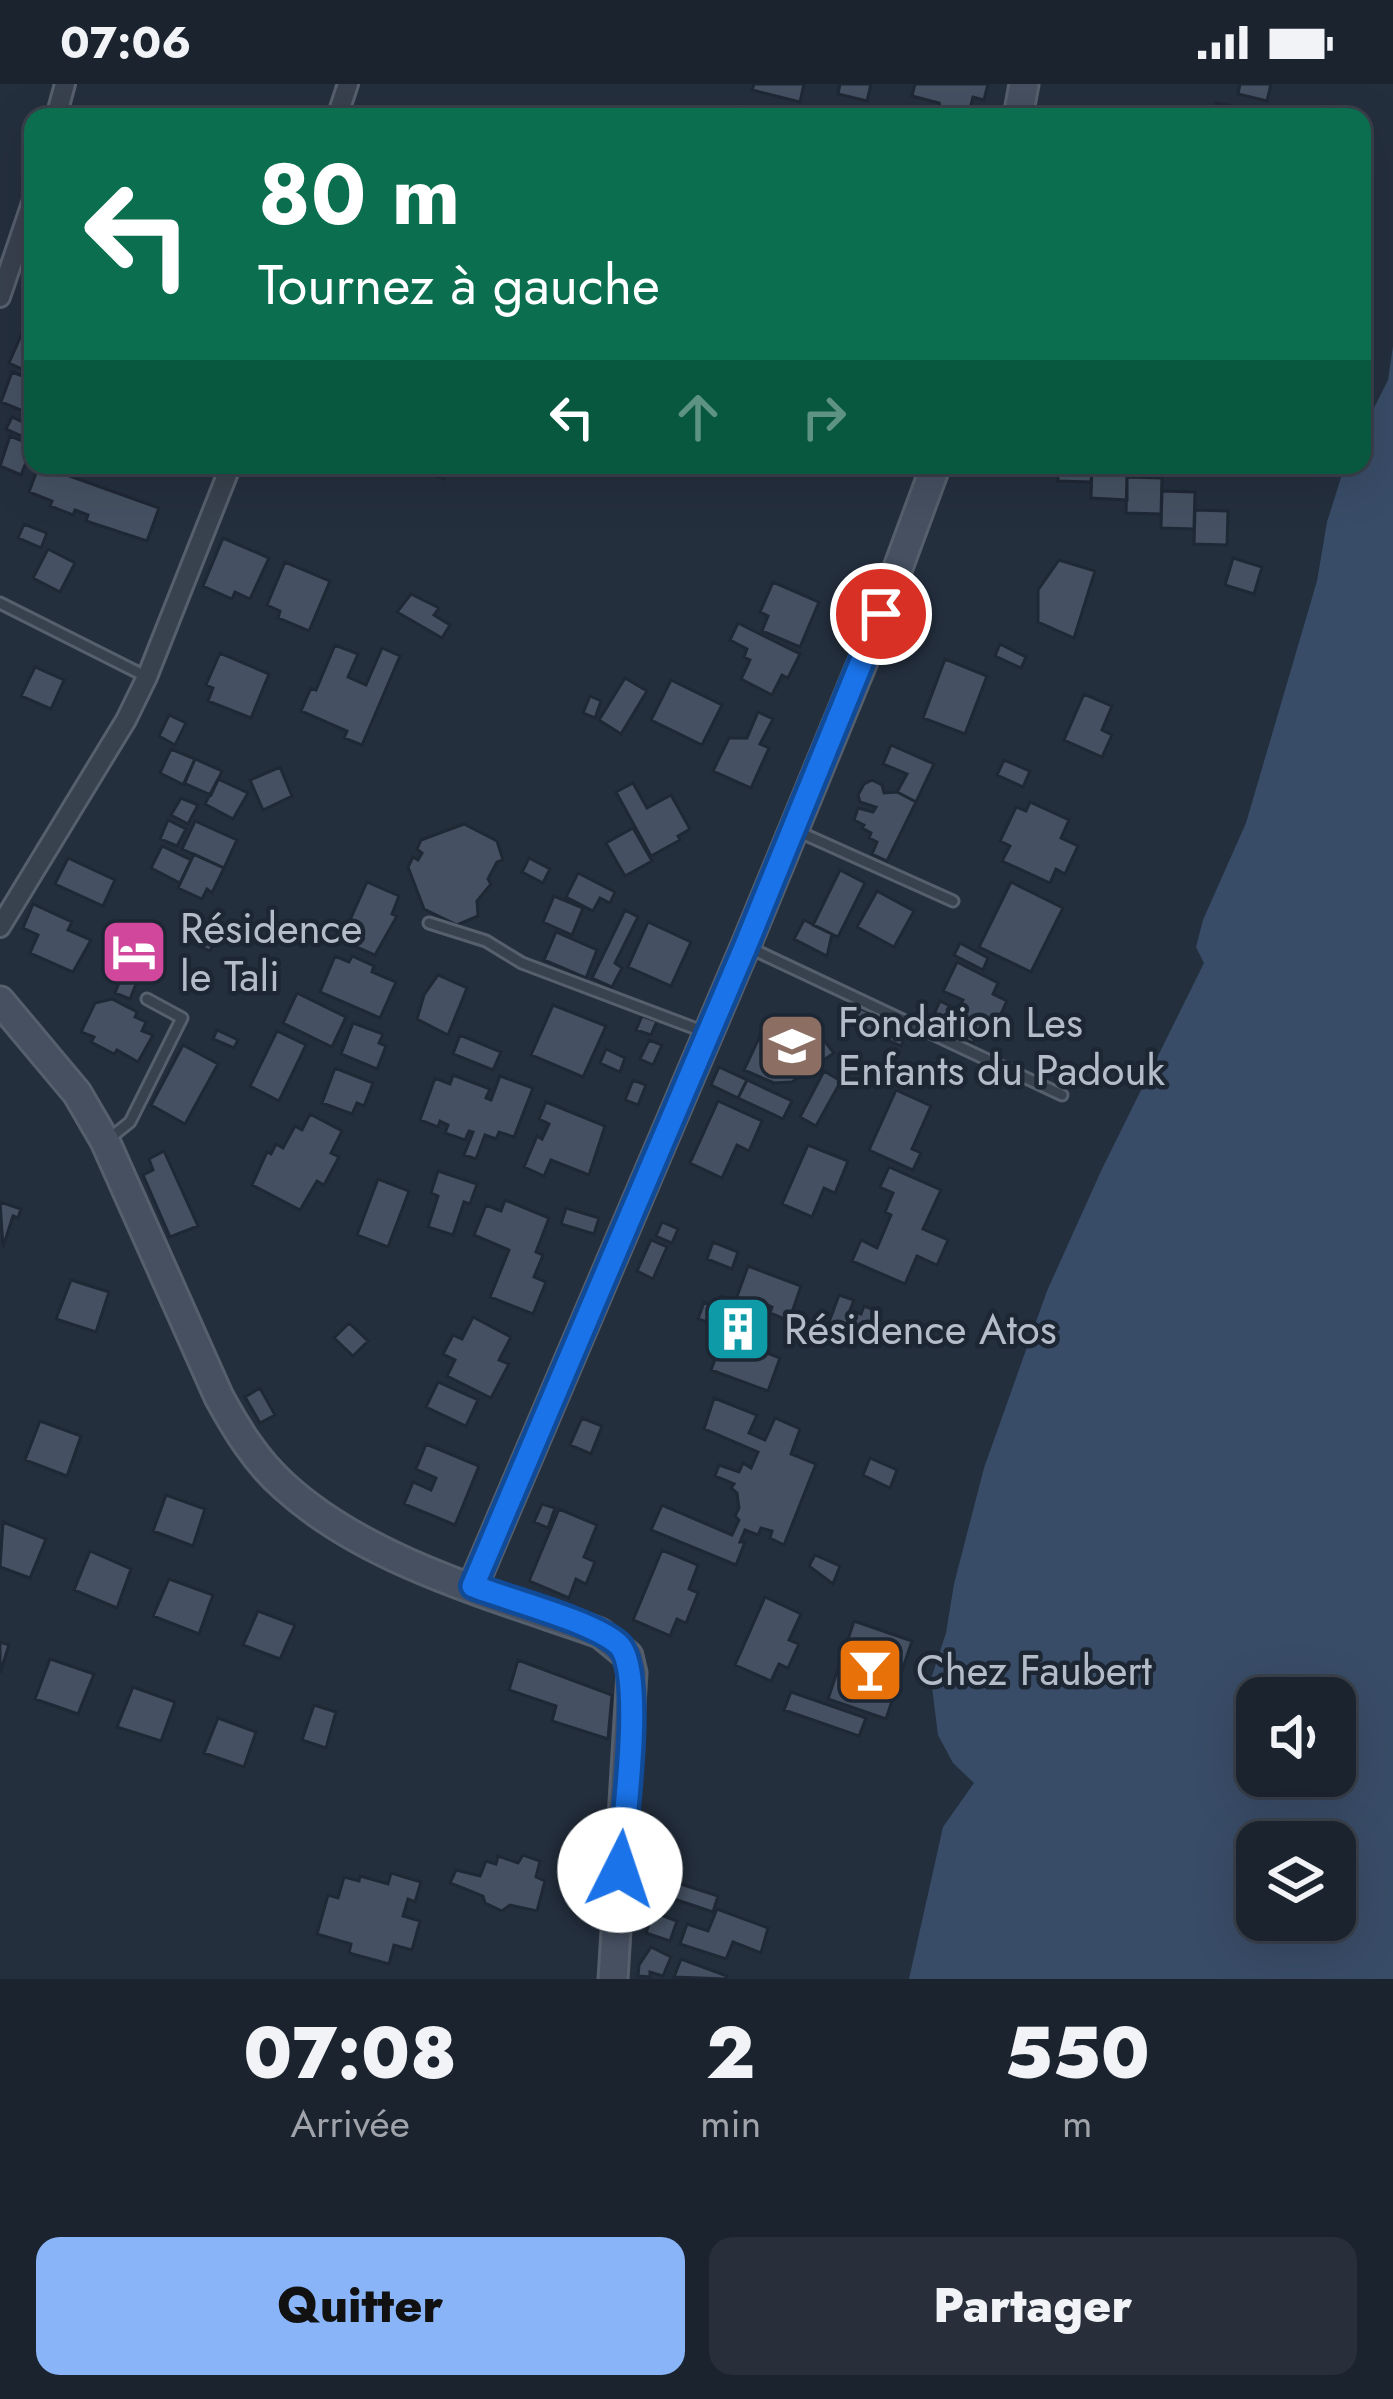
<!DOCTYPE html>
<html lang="fr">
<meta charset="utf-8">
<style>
:root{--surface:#1b232e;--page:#282f3a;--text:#f1f3f6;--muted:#a0a4aa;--line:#39404a;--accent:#8ab4f8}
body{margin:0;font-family:Jost,sans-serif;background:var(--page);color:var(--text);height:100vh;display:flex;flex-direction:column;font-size:45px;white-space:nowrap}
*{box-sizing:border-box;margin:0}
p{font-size:39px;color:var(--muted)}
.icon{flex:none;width:66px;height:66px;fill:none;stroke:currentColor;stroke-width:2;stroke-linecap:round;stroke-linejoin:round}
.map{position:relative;height:1895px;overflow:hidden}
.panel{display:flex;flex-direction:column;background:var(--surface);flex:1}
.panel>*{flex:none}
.banner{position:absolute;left:24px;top:24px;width:1347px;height:366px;border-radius:24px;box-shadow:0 12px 48px #0002,0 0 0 3px var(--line);background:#0b6e4f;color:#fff;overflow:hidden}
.controls{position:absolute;left:1236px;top:1593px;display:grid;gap:24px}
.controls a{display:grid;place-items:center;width:120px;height:120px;border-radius:24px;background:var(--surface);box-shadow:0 12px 48px #0002,0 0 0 3px var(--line);font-size:60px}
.pin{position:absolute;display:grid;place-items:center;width:102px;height:102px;color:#fff;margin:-51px;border:6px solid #fff;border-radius:50%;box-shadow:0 3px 12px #0007}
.me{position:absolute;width:132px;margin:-66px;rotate:4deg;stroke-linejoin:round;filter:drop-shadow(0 0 9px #0008)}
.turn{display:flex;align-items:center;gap:42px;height:252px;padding:0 36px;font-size:54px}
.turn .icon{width:156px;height:156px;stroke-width:2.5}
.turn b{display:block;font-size:84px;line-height:102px}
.lanes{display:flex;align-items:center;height:114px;padding:0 36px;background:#0003;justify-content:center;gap:60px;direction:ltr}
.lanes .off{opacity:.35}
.eta{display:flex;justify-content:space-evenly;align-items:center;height:204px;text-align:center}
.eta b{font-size:72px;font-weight:800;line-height:84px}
.action{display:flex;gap:24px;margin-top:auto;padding:24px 36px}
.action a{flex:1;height:138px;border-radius:24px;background:var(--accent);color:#111;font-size:48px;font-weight:800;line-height:138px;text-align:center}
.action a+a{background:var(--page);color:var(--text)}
.status{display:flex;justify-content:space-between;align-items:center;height:84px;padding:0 60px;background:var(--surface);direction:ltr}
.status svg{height:33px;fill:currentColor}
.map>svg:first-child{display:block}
.water{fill:#394c67;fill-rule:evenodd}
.building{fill:#455162;stroke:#1f2835;stroke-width:3}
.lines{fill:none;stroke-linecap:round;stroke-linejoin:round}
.service-casing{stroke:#565f6c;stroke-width:15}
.minor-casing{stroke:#565f6c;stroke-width:24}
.secondary-casing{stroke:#565f6c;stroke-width:33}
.service{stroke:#38414e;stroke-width:9}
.minor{stroke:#38414e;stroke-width:18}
.secondary{stroke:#465061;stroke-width:27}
.route-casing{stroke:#114b97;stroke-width:30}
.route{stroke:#1a73e8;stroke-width:21}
.labels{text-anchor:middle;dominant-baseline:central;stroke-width:9;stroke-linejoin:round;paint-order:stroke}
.poi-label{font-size:42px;fill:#b4bcc9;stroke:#1d2633;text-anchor:start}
</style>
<div class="status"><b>07:06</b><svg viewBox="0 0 49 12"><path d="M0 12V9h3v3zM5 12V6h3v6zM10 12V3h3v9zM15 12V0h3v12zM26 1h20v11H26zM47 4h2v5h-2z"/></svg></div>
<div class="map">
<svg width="1393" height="1895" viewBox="0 0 1393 1895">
<rect width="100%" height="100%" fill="#242f3e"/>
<path class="water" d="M 1393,262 L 1393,1895 L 909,1895 L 943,1743 L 974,1699 L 953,1679 L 938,1651 L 931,1595 L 946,1549 L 954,1500 L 984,1384 L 1047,1207 L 1102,1085 L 1204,879 L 1196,863 L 1203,836 L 1246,739 L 1317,497 L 1327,438 L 1345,381 L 1362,381 L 1362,348 L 1388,296 ZM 1257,1614 L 1335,1614 L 1335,1692 L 1257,1692 ZM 1257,1758 L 1335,1758 L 1335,1836 L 1257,1836 Z"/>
<path class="building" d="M 754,0 L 804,0 L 800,18 L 752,6 Z
M 840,0 L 871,0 L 867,17 L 838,10 Z
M 915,0 L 988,0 L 984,16 L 973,13 L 968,33 L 942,30 L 939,19 L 912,12 Z
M 1240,0 L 1271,0 L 1267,17 L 1238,10 Z
M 1216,19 L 1230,22 L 1228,33 L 1213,33 Z
M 742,22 L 786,33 L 740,33 Z
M 26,240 L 33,243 L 33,290 L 9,279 Z
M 12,288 L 33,296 L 23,327 L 1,318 Z
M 12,333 L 33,343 L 33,357 L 6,345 Z
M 10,352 L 33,361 L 21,391 L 0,382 Z
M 39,381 L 159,424 L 147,457 L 86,437 L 88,431 L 75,426 L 73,431 L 50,422 L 52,417 L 29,408 Z
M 412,381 L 450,381 L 444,395 Z
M 1058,381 L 1092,381 L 1091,398 L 1058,397 Z
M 1092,381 L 1127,381 L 1127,416 L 1091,414 Z
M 1127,393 L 1162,394 L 1161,430 L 1126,429 Z
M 1162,407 L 1195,408 L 1194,445 L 1161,444 Z
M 1195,426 L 1228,427 L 1227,461 L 1194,460 Z
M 24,440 L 47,449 L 41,464 L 18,454 Z
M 223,454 L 269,474 L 250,515 L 235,508 L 232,515 L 203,502 Z
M 48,465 L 75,479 L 60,508 L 33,494 Z
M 1233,474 L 1262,483 L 1254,510 L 1225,501 Z
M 1059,476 L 1095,487 L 1074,554 L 1038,538 L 1038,506 Z
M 285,478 L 330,497 L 309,547 L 278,534 L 280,527 L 267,521 Z
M 773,498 L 819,518 L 800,563 L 762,547 L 768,532 L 760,528 Z
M 411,510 L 439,524 L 434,531 L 450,541 L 442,554 L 397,528 Z
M 738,539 L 800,570 L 788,594 L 782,591 L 772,611 L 741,595 L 750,576 L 744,573 L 747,565 L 730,556 Z
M 1000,560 L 1026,573 L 1021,584 L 995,572 Z
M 335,561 L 358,570 L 348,593 L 366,601 L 382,564 L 400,572 L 362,661 L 344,654 L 347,647 L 301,627 L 311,604 L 316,606 Z
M 220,569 L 269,590 L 251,634 L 208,617 L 213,604 L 206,601 Z
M 945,575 L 987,592 L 965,650 L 923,634 Z
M 35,583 L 64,596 L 51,625 L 21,612 Z
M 625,594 L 647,607 L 621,650 L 599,636 Z
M 671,596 L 722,621 L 702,661 L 651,636 Z
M 1084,610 L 1112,622 L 1102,646 L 1112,651 L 1102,673 L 1064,656 Z
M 590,612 L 601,617 L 595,634 L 583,629 Z
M 758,628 L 773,635 L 760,660 L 769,664 L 751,704 L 713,687 L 729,654 L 747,654 Z
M 169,631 L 186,639 L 175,661 L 159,652 Z
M 891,661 L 934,680 L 916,718 L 897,708 L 907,690 L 883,680 Z
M 171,665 L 195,675 L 184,701 L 160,689 Z
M 195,675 L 222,687 L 211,711 L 184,699 Z
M 1004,676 L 1030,687 L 1023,703 L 997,691 Z
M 280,683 L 292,712 L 263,726 L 250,696 Z
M 218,695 L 248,709 L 233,735 L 205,720 Z
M 872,696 L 882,701 L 884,709 L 897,708 L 916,718 L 887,777 L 872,770 L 877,758 L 869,754 L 871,749 L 862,744 L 864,741 L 854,736 L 858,724 L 873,728 L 876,723 L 860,718 L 858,711 L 864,700 Z
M 633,699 L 647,724 L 671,711 L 690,745 L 678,752 L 680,756 L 651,772 L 616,708 Z
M 181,714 L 198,721 L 188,740 L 171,731 Z
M 1030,718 L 1069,736 L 1061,754 L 1078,762 L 1065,790 L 1056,785 L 1050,799 L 1002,777 L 1010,762 L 1000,757 L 1016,723 L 1026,727 Z
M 168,736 L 186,745 L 177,762 L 160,755 Z
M 195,737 L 237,756 L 224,784 L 182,765 Z
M 464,740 L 497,757 L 503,776 L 497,778 L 488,795 L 491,800 L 477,817 L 478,832 L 457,841 L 424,825 L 408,783 L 413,773 L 418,776 L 422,769 L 417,765 L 421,756 Z
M 633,744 L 652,777 L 625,792 L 606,759 Z
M 162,762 L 191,776 L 180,799 L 151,784 Z
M 194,770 L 224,784 L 212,809 L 207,805 L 202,815 L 178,804 Z
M 68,774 L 115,796 L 103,822 L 55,800 Z
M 529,774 L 550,785 L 543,799 L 522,788 Z
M 840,786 L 865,799 L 838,853 L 813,841 Z
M 578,789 L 615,808 L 610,819 L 600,814 L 593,827 L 566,813 Z
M 367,798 L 399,812 L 392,830 L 397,832 L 375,871 L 341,856 Z
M 1011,798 L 1063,824 L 1031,888 L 979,863 Z
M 877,807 L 914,827 L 894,863 L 857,843 Z
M 554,812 L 583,824 L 572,851 L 543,838 Z
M 33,820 L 72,838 L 68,846 L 91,856 L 73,888 L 30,869 L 38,851 L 23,844 Z
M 625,826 L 638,833 L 615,879 L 622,884 L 612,903 L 592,894 Z
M 804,836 L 832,850 L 827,872 L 794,855 Z
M 648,838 L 691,858 L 671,902 L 628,883 Z
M 199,841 L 218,849 L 210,867 L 192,859 Z
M 127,843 L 159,860 L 146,885 L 138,881 L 134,889 L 110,876 Z
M 556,848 L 597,866 L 586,894 L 544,876 Z
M 960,859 L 988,874 L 983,886 L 954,871 Z
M 335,872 L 349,878 L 352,872 L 374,882 L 372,888 L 396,898 L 380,934 L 320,908 Z
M 957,878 L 998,899 L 993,910 L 1007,917 L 994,945 L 982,939 L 973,959 L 930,939 L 940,917 L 958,926 L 963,916 L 943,907 Z
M 123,889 L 138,895 L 130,915 L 115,909 Z
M 438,891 L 467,904 L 448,951 L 417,935 L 424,911 Z
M 297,909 L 346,933 L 332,963 L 283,939 Z
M 112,915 L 137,928 L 135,933 L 146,938 L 142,947 L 153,951 L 138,978 L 117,966 L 114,970 L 91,958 L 94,953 L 81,948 L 95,919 Z
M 846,918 L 908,945 L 901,962 L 839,935 Z
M 553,921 L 606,942 L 583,993 L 531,971 Z
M 642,932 L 657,937 L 651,951 L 636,946 Z
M 780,935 L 802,937 L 817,956 L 822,954 L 834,969 L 792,998 L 774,999 L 744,986 L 766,939 L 776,943 Z
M 353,939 L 383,950 L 379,959 L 386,962 L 377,985 L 341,970 Z
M 217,946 L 238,956 L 234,964 L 213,955 Z
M 277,947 L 306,961 L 279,1017 L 250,1002 Z
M 460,951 L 501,968 L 493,986 L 453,970 Z
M 649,956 L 662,961 L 653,981 L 640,975 Z
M 183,961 L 218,980 L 185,1040 L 151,1021 Z
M 606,965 L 625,974 L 620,988 L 600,979 Z
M 719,983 L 747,996 L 738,1014 L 711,1001 Z
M 335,984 L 373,999 L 364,1022 L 357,1019 L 352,1030 L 322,1019 Z
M 824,987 L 841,997 L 816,1042 L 800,1033 Z
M 453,991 L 490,1005 L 486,1014 L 491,1016 L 500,992 L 533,1004 L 514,1053 L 499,1048 L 496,1055 L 485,1051 L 476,1075 L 464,1071 L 473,1048 L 469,1047 L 465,1056 L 445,1049 L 448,1041 L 440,1037 L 438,1043 L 420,1036 L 435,994 L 450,1000 Z
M 633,996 L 646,1001 L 638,1021 L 625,1016 Z
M 747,996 L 792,1017 L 783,1035 L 738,1014 Z
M 896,1006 L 931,1022 L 912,1065 L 921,1069 L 913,1086 L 869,1066 Z
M 718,1017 L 762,1037 L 749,1067 L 737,1061 L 722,1094 L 690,1079 Z
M 546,1018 L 605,1042 L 589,1091 L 551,1076 L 544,1092 L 524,1083 L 537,1052 L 542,1055 L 549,1040 L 539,1035 Z
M 310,1030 L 342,1047 L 331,1069 L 339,1073 L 324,1101 L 317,1097 L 300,1126 L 252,1101 L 267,1068 L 271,1070 L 276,1060 L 283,1064 L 295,1042 L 302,1046 Z
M 808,1061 L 848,1077 L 835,1109 L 824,1104 L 812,1133 L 782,1120 Z
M 164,1067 L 198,1142 L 170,1153 L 143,1091 L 153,1086 L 149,1075 Z
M 889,1083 L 941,1106 L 923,1145 L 948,1156 L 937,1181 L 917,1172 L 905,1200 L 852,1177 L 861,1156 L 877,1164 L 891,1131 L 885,1128 L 893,1109 L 880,1103 Z
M 438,1087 L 477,1100 L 470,1120 L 464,1118 L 453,1151 L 428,1143 L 438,1112 L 431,1109 Z
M 378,1095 L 409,1107 L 388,1163 L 357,1151 Z
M 505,1116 L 549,1134 L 536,1168 L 543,1171 L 534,1193 L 546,1198 L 533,1230 L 490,1213 L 509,1166 L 474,1151 L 486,1121 L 501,1127 Z
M 0,1118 L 21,1125 L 18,1134 L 13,1132 L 3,1163 Z
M 566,1124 L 599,1134 L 594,1150 L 561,1140 Z
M 662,1138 L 678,1145 L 672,1159 L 656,1152 Z
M 651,1156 L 667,1163 L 653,1195 L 637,1187 Z
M 713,1158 L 738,1168 L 732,1185 L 707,1175 Z
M 748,1182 L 801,1202 L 789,1237 L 770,1229 L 772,1223 L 761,1218 L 756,1232 L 768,1237 L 760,1260 L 748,1256 L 745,1266 L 755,1269 L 756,1265 L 780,1274 L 768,1307 L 711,1286 L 723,1254 L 710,1249 L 713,1240 L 698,1235 L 704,1218 L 717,1223 L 721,1212 L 735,1218 Z
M 71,1196 L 109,1208 L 96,1248 L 56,1235 Z
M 839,1211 L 854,1216 L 850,1226 L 861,1230 L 864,1222 L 880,1228 L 875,1243 L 863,1238 L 856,1258 L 826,1246 Z
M 473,1233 L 511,1253 L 499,1276 L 509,1280 L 491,1314 L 447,1292 L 455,1276 L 443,1270 L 453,1251 L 462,1255 Z
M 349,1239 L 368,1257 L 353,1272 L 334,1254 Z
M 438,1298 L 478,1316 L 466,1342 L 426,1323 Z
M 260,1304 L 275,1331 L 260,1339 L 245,1313 Z
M 714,1314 L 757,1331 L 749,1349 L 765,1356 L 775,1334 L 800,1345 L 791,1370 L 816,1380 L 784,1461 L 770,1454 L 772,1447 L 761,1444 L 758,1451 L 745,1446 L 740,1458 L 745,1458 L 736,1481 L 651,1446 L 662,1421 L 732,1451 L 739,1436 L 735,1432 L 739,1424 L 737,1409 L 731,1404 L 734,1400 L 715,1392 L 719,1381 L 739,1388 L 743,1379 L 751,1384 L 758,1368 L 704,1345 Z
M 582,1334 L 602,1342 L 591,1370 L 570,1361 Z
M 40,1337 L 81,1352 L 67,1392 L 25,1376 Z
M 426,1360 L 479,1382 L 455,1441 L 404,1420 L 413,1398 L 431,1406 L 436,1394 L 416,1385 Z
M 870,1374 L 897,1386 L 890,1404 L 863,1391 Z
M 166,1411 L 205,1425 L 193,1462 L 153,1447 Z
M 542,1420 L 555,1424 L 548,1444 L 534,1438 Z
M 559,1425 L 597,1441 L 584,1473 L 595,1478 L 586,1500 L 576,1495 L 569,1514 L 529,1497 Z
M 3,1438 L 46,1455 L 30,1494 L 0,1483 Z
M 662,1466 L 698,1481 L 689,1505 L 698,1509 L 686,1539 L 677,1535 L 670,1552 L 633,1536 Z
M 90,1467 L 131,1485 L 117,1524 L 74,1506 Z
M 815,1471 L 840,1482 L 833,1500 L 809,1482 Z
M 169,1495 L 213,1511 L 199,1550 L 153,1532 Z
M 765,1513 L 801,1530 L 789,1556 L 799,1560 L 788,1584 L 779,1580 L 771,1597 L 735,1581 Z
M 258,1527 L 295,1541 L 280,1575 L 243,1561 Z
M 854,1537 L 912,1557 L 886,1635 L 828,1615 Z
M 0,1558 L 9,1561 L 0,1589 Z
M 50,1575 L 94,1590 L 78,1630 L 35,1615 Z
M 518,1576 L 612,1611 L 608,1655 L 552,1637 L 556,1622 L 509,1606 Z
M 133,1603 L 175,1618 L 161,1657 L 117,1643 Z
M 791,1608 L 866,1634 L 859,1652 L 784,1626 Z
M 314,1621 L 336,1628 L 326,1664 L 302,1656 Z
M 218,1634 L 256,1648 L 244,1683 L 204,1669 Z
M 585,1755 L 602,1760 L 590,1804 L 570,1797 Z
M 523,1771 L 540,1777 L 536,1793 L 545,1797 L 537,1827 L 510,1821 L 502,1827 L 485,1819 L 483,1812 L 450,1799 L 456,1786 L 480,1792 L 486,1777 L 496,1780 L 498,1772 L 518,1779 Z
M 391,1789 L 421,1798 L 415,1818 L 408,1815 L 403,1832 L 420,1837 L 412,1866 L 394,1861 L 389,1880 L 349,1869 L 351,1860 L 317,1850 L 328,1811 L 338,1814 L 344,1793 L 359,1797 L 360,1792 L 388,1800 Z
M 656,1792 L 718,1812 L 713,1828 L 650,1807 Z
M 717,1825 L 768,1844 L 761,1869 L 733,1858 L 726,1875 L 680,1860 L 687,1840 L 708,1847 Z
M 653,1828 L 677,1837 L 670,1857 L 646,1849 Z
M 651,1863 L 671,1873 L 663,1892 L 650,1888 L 650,1893 L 638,1892 L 639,1881 Z
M 681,1875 L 727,1892 L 726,1895 L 674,1893 Z"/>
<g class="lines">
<g class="service-casing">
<path id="service" d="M 0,519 L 147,593
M 797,747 L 953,817
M 429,839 L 486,857 L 522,879 L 702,947
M 750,864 L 1062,1011
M 110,1054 L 130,1038 L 182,934 L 147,915"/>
</g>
<g class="minor-casing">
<path id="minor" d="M 56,33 L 65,0
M 337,33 L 348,0
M 0,213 L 33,116
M 0,843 L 126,636 L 147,593 L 231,381"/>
</g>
<g class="secondary-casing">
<path id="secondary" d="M 1018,33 L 1024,0
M 0,917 L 77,1009 L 105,1057 L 219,1313 C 237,1346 256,1377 284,1402 C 367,1478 495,1512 600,1549 L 628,1572 L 632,1589 L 613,1895
M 473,1502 L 746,861 L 868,565 L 936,381"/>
</g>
<use href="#service" class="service"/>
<use href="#minor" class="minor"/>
<use href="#secondary" class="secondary"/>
</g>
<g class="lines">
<g class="route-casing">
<path id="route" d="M 620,1786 C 623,1745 646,1585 618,1560 C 592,1537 509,1516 473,1502 L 746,861 L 881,530"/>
</g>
<use href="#route" class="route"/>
</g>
<defs>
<g id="hotel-square" transform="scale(3.45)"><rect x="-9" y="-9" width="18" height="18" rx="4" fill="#d1479c" stroke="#1d2633"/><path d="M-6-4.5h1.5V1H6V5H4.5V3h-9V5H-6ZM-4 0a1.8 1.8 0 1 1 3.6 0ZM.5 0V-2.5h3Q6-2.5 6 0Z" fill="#fff"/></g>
<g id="school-square" transform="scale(3.45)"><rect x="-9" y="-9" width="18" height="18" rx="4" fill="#8d6e63" stroke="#1d2633"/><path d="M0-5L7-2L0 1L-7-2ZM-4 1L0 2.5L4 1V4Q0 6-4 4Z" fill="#fff"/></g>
<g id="building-square" transform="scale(3.45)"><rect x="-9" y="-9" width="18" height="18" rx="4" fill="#0f9aa8" stroke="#1d2633"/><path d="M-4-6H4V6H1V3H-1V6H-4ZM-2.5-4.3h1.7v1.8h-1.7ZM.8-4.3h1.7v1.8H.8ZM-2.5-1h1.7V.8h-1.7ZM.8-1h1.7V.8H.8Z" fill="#fff"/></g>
<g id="bar-square" transform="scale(3.45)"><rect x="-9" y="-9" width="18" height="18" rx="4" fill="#e8710a" stroke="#1d2633"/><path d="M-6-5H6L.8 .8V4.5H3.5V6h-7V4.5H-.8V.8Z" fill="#fff"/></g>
</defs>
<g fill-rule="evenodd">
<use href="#hotel-square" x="134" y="868"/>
<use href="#school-square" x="792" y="962"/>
<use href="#building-square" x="738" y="1245"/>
<use href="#bar-square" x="870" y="1586"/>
</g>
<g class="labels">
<g class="poi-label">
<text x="180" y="844">Résidence<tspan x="180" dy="48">le Tali</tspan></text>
<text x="838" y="938">Fondation Les<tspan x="838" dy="48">Enfants du Padouk</tspan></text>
<text x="784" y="1245">Résidence Atos</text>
<text x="916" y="1586">Chez Faubert</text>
</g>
</g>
</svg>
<div class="controls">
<a><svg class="icon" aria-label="sound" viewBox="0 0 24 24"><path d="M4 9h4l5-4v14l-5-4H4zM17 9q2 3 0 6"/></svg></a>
<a><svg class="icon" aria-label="layers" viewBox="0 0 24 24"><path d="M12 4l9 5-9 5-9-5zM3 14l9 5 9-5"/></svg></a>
</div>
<div class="pin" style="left:881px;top:530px;background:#d93025"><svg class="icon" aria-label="arrive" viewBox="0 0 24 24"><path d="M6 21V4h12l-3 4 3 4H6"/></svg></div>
<svg class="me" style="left:620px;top:1786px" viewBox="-20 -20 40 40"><circle r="19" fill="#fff"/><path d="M0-13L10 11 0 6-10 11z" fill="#1a73e8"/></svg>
<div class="banner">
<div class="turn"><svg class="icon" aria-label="left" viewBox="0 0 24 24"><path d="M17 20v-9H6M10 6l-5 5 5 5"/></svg><div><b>80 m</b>Tournez à gauche</div></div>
<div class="lanes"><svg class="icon" aria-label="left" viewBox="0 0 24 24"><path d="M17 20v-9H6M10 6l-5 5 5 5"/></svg><svg class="icon off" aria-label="ahead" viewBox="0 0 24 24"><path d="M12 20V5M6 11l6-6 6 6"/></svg><svg class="icon off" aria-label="right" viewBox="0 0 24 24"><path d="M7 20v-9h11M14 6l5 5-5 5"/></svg></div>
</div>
</div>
<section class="panel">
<div class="eta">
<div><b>07:08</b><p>Arrivée</p></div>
<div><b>2</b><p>min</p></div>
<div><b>550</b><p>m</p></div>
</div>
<div class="action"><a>Quitter</a><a>Partager</a></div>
</section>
